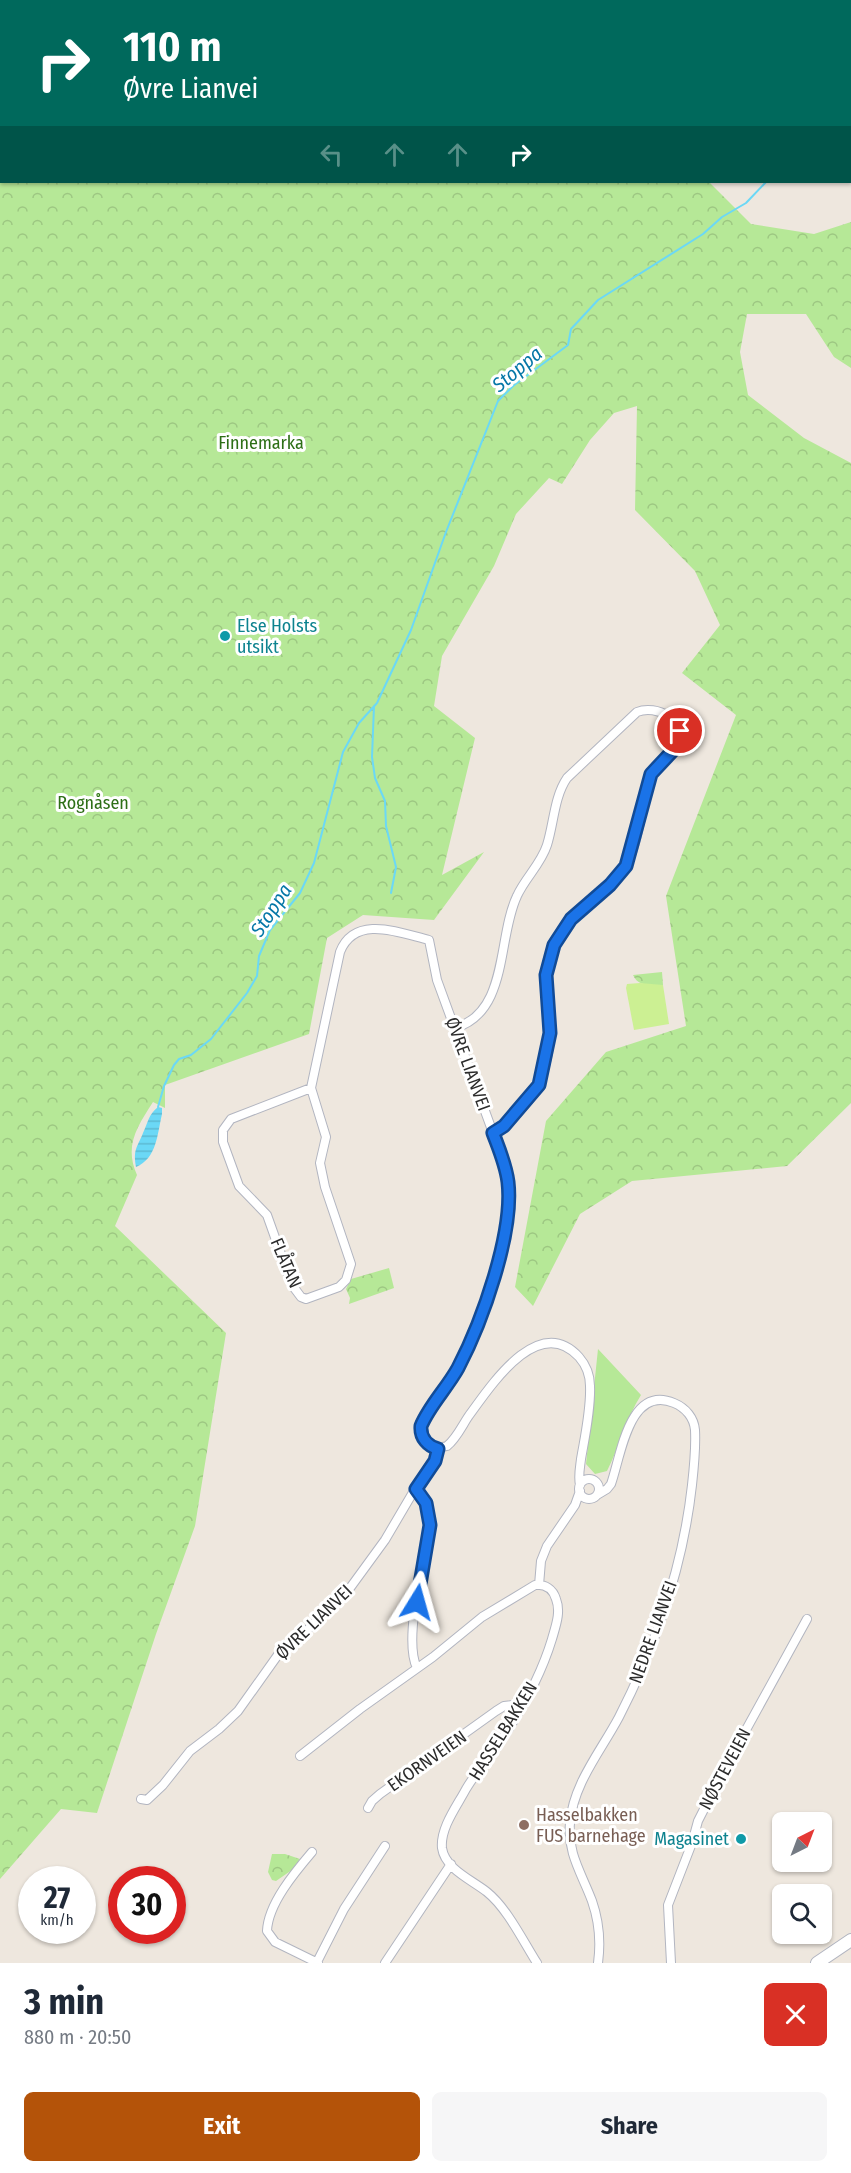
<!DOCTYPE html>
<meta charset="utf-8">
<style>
:root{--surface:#fff;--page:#f6f6f7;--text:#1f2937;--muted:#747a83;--accent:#b45309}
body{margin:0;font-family:"Fira Sans Condensed",sans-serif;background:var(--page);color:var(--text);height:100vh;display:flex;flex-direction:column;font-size:22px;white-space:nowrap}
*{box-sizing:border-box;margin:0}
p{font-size:20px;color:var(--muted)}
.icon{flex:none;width:33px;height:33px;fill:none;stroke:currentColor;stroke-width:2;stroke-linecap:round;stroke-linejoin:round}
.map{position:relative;height:1963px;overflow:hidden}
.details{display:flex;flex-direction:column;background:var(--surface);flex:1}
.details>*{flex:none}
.hud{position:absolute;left:0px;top:0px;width:852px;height:183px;box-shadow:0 2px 4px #0004;background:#00695c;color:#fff;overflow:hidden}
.needle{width:39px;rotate:42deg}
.controls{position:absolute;left:772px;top:1812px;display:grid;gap:12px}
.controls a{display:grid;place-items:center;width:60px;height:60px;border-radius:9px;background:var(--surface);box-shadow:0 2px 4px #0004;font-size:30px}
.speed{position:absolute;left:18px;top:1866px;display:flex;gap:12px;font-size:30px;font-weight:700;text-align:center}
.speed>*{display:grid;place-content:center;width:78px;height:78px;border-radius:50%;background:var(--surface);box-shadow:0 2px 4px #0004;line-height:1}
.speed small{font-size:15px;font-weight:400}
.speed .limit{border:9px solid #d22;background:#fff;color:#111}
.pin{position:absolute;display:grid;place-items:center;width:51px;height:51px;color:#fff;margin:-26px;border:3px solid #fff;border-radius:50%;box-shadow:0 2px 6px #0007}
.me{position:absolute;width:66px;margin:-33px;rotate:8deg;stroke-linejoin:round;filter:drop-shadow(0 0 4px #0008)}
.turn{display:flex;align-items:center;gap:21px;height:126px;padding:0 24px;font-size:27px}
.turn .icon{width:78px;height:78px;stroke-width:2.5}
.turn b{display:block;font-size:42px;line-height:51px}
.lanes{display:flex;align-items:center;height:57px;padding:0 24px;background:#0003;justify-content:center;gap:30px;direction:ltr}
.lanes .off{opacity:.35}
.round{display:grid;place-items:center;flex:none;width:63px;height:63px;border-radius:9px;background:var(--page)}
.head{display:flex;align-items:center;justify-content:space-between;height:102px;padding:0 24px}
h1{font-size:36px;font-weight:700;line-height:45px}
.primary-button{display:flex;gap:12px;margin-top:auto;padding:12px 24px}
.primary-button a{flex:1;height:69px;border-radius:9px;background:var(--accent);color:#fff;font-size:24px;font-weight:700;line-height:69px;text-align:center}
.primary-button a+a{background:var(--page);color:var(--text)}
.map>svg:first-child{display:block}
.grass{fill:#b6e897}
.forest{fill:url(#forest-crowns)}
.pitch{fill:#ccf093}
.water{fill:url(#water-rules)}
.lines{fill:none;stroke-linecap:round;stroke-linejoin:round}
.stream{stroke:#6bd8f6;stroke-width:2}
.minor-casing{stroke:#b2b5c0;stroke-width:10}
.secondary-casing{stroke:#b2b5c0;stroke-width:14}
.minor{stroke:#fff;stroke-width:8}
.secondary{stroke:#fff;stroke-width:12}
.route-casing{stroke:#114b97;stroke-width:15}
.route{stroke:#1a73e8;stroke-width:10}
.culture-dot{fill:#0f9aa8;stroke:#fff;stroke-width:2}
.education-dot{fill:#8d6e63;stroke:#fff;stroke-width:2}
.labels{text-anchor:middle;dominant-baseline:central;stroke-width:6;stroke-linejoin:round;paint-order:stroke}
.park-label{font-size:18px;fill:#2d6f16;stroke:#fff}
.culture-label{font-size:18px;fill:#0d838f;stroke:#fff;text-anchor:start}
.street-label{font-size:18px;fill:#2c2c2c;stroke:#fff}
.education-label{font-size:18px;fill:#785e54;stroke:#fff;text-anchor:start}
.water-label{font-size:20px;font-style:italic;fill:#0577a7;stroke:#fff}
</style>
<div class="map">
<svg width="851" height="1963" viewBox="0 0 851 1963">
<defs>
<pattern id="forest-crowns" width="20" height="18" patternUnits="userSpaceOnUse" patternTransform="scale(1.5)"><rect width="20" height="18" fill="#b6e897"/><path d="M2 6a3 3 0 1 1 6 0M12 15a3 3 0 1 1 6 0" fill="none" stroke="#9dc782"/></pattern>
<pattern id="water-rules" width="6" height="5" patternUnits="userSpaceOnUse" patternTransform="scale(1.5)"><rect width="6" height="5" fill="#6bd8f6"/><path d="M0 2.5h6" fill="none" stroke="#5dbad3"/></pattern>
</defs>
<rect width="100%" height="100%" fill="#eee7de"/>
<path class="grass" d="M 598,1349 L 641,1395 C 626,1419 620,1445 607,1471 L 595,1474 L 586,1464 Z"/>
<path class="forest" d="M 0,0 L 728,0 L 2,2 L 2,182 L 709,182 L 751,224 L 814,234 L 851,222 L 851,368 L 834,357 L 806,314 L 747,314 L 740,352 L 748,395 L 804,438 L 851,463 L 851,1103 L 787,1166 L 632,1181 L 580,1214 L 533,1306 L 515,1287 L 546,1121 L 606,1052 L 686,1026 L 666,896 L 736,715 L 682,673 L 720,625 L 695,571 L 635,510 L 637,406 L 614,413 L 590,440 L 562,484 L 549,478 L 516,514 L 494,566 L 442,656 L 434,706 L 475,738 L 442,875 L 484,852 L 434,920 L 363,915 L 327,938 L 309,1034 L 165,1085 L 165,1108 L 153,1102 C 137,1127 124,1146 137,1175 L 115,1226 L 226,1333 L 195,1526 L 156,1634 L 97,1813 L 61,1809 L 0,1879 Z
M 662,972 L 663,985 C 652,985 638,987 633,975 Z
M 389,1268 L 394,1288 L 349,1304 L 350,1298 L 346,1289 L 351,1279 Z
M 272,1854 L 285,1854 L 300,1859 L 292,1870 L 276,1881 L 272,1880 L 268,1872 Z"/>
<path class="pitch" d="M 640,983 L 663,985 L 669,1024 L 634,1030 L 626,988 L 627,984 Z"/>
<path class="water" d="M 158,1107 L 162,1108 L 162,1114 C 157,1135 157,1158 136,1167 C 133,1149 137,1148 143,1133 C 148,1123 148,1115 158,1107 Z"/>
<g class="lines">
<path class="stream" d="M 740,0 L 741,2
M 850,177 L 851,177
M 374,706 L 372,757 L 375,778 L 385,801 L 386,826 L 396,867 L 391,893
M 158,1107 L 164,1086 L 174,1065 L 179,1059 L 191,1055 L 211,1039 L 247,993 L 257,976 L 259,956 L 270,930 L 300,893 L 314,863 L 343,752 L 359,723 L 377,703 L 411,630 L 446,532 L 498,401 L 513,386 L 568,345 L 571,329 L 598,300 L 703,234 L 722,217 L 746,203 L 766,182"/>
<g class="minor-casing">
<path id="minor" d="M 795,2 L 795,0
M 850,109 L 851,109
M 455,1028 C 509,1012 497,938 517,896 C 525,878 541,864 547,845 C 554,823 554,797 567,778 L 637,712 C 656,704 687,720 679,743 C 674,757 655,763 650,778 C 641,807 639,848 622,873 C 616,882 607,888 598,895 C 581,909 563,924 554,945 C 542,972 549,998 550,1026 C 551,1043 546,1068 539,1084 C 533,1100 508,1124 493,1133
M 311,1088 L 231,1119 L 223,1130 L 223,1142 L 239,1186 L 267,1215 L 292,1285 L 301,1297 L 306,1299 L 339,1287 L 346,1280 L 351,1264 L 325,1187 L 320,1163 L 326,1137 L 311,1088 L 340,952 C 355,914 400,933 429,940 L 437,980 L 504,1163 L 509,1197 L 504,1234 L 496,1267 L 479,1319 L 458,1367 L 423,1421 L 421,1433 C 427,1445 433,1450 447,1446 C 456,1439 462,1426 468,1417 C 490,1387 538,1312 579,1357 C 586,1365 590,1375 590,1386 C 591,1409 585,1436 581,1459 C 580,1468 578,1476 580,1485
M579 1489a10 10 0 1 1 20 0a10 10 0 1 1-20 0Z
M 415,1489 C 421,1497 427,1503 429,1513 C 432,1527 428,1541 425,1554 C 419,1581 405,1644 417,1668
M 597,1495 L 607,1489 L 611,1484 C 621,1456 629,1384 674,1403 C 686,1408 694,1418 695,1430 C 696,1448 694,1467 692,1485 C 683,1566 656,1645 619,1717 C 601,1751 573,1784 570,1823 C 567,1853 582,1874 592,1901 C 599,1921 601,1941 598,1963
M 539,1585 L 541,1561 L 547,1546 L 575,1505 L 580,1491
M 300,1756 L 360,1709 L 433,1657 L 482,1617 L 535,1585 C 545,1584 553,1589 556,1599 C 561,1612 556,1625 552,1639 C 542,1672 525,1704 506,1733 C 493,1752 478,1769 466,1789 C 457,1806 440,1828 442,1848 C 445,1869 472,1880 487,1892 C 507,1908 523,1941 537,1963
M 141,1799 L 147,1800 L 163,1785 L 190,1751 L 219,1729 L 238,1711 L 280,1652 L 301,1636 L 350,1588 L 385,1540 L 415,1489 L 436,1461 L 438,1449
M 368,1808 L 372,1801 L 380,1794 L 496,1711 L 504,1706 L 523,1704
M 312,1852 C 295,1872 268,1904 267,1931 L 275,1942 L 318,1963
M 317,1962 L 344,1909 L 385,1846
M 385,1963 L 451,1864
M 671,1963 L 668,1905 L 692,1843 L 698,1821 L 725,1768 L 807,1619"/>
</g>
<g class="secondary-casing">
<path id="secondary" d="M 817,1963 L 851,1940"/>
</g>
<use href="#minor" class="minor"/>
<use href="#secondary" class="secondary"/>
</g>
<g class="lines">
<g class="route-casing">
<path id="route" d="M 417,1602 L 430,1525 L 426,1503 L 416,1489 L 435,1461 L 438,1449 C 428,1446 420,1438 421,1426 C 429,1406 447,1388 458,1368 C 482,1322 514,1233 508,1182 C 506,1165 499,1149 493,1133 L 504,1126 L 539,1085 L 550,1033 L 546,975 L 554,945 L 571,919 L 610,885 L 626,866 L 651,774 L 679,744 L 680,731"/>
</g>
<use href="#route" class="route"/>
</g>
<g class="culture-dot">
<circle cx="225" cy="636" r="6"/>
<circle cx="741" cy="1839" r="6"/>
</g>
<circle class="education-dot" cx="524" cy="1825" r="6"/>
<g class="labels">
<g class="park-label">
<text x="261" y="443">Finnemarka</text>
<text x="93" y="803">Rognåsen</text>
</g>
<g class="culture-label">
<text x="237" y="626">Else Holsts<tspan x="237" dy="21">utsikt</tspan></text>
<text x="729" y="1839" text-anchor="end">Magasinet</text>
</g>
<g class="street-label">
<text transform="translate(468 1064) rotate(70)">ØVRE LIANVEI</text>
<text transform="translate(286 1263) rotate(67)">FLÅTAN</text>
<text transform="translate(314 1622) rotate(-44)">ØVRE LIANVEI</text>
<text transform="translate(653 1632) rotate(-70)">NEDRE LIANVEI</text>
<text transform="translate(503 1731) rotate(-58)">HASSELBAKKEN</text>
<text transform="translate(427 1761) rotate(-35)">EKORNVEIEN</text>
<text transform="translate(725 1769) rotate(-62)">NØSTEVEIEN</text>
</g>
<g class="education-label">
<text x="536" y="1815">Hasselbakken<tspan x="536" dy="21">FUS barnehage</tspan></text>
</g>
<g class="water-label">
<text transform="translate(517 369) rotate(-40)">Stoppa</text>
<text transform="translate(271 910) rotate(-57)">Stoppa</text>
</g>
</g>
</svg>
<div class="controls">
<a><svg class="needle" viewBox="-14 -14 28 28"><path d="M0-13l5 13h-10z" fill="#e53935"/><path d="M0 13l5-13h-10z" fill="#747a83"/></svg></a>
<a><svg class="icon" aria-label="search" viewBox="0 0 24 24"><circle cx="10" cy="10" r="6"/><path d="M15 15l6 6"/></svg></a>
</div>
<div class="speed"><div>27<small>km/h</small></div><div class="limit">30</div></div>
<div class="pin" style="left:680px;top:731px;background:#d93025"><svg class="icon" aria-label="arrive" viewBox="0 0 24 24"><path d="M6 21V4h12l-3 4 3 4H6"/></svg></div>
<svg class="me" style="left:417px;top:1602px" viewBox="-20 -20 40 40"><path d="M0-17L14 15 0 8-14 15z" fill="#1a73e8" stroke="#fff" stroke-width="4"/></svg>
<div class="hud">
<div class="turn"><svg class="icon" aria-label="right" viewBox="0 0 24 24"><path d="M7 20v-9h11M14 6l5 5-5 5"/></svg><div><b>110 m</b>Øvre Lianvei</div></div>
<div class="lanes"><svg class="icon off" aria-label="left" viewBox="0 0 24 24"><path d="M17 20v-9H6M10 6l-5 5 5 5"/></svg><svg class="icon off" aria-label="ahead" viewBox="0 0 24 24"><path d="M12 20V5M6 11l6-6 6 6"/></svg><svg class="icon off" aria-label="ahead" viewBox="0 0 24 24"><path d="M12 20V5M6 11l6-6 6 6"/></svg><svg class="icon" aria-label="right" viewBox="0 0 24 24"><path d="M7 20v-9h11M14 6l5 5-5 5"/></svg></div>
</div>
</div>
<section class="details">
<div class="head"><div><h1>3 min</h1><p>880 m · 20:50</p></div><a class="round" style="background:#d93025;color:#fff"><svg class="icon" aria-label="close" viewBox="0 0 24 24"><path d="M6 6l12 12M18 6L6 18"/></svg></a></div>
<div class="primary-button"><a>Exit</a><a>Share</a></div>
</section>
